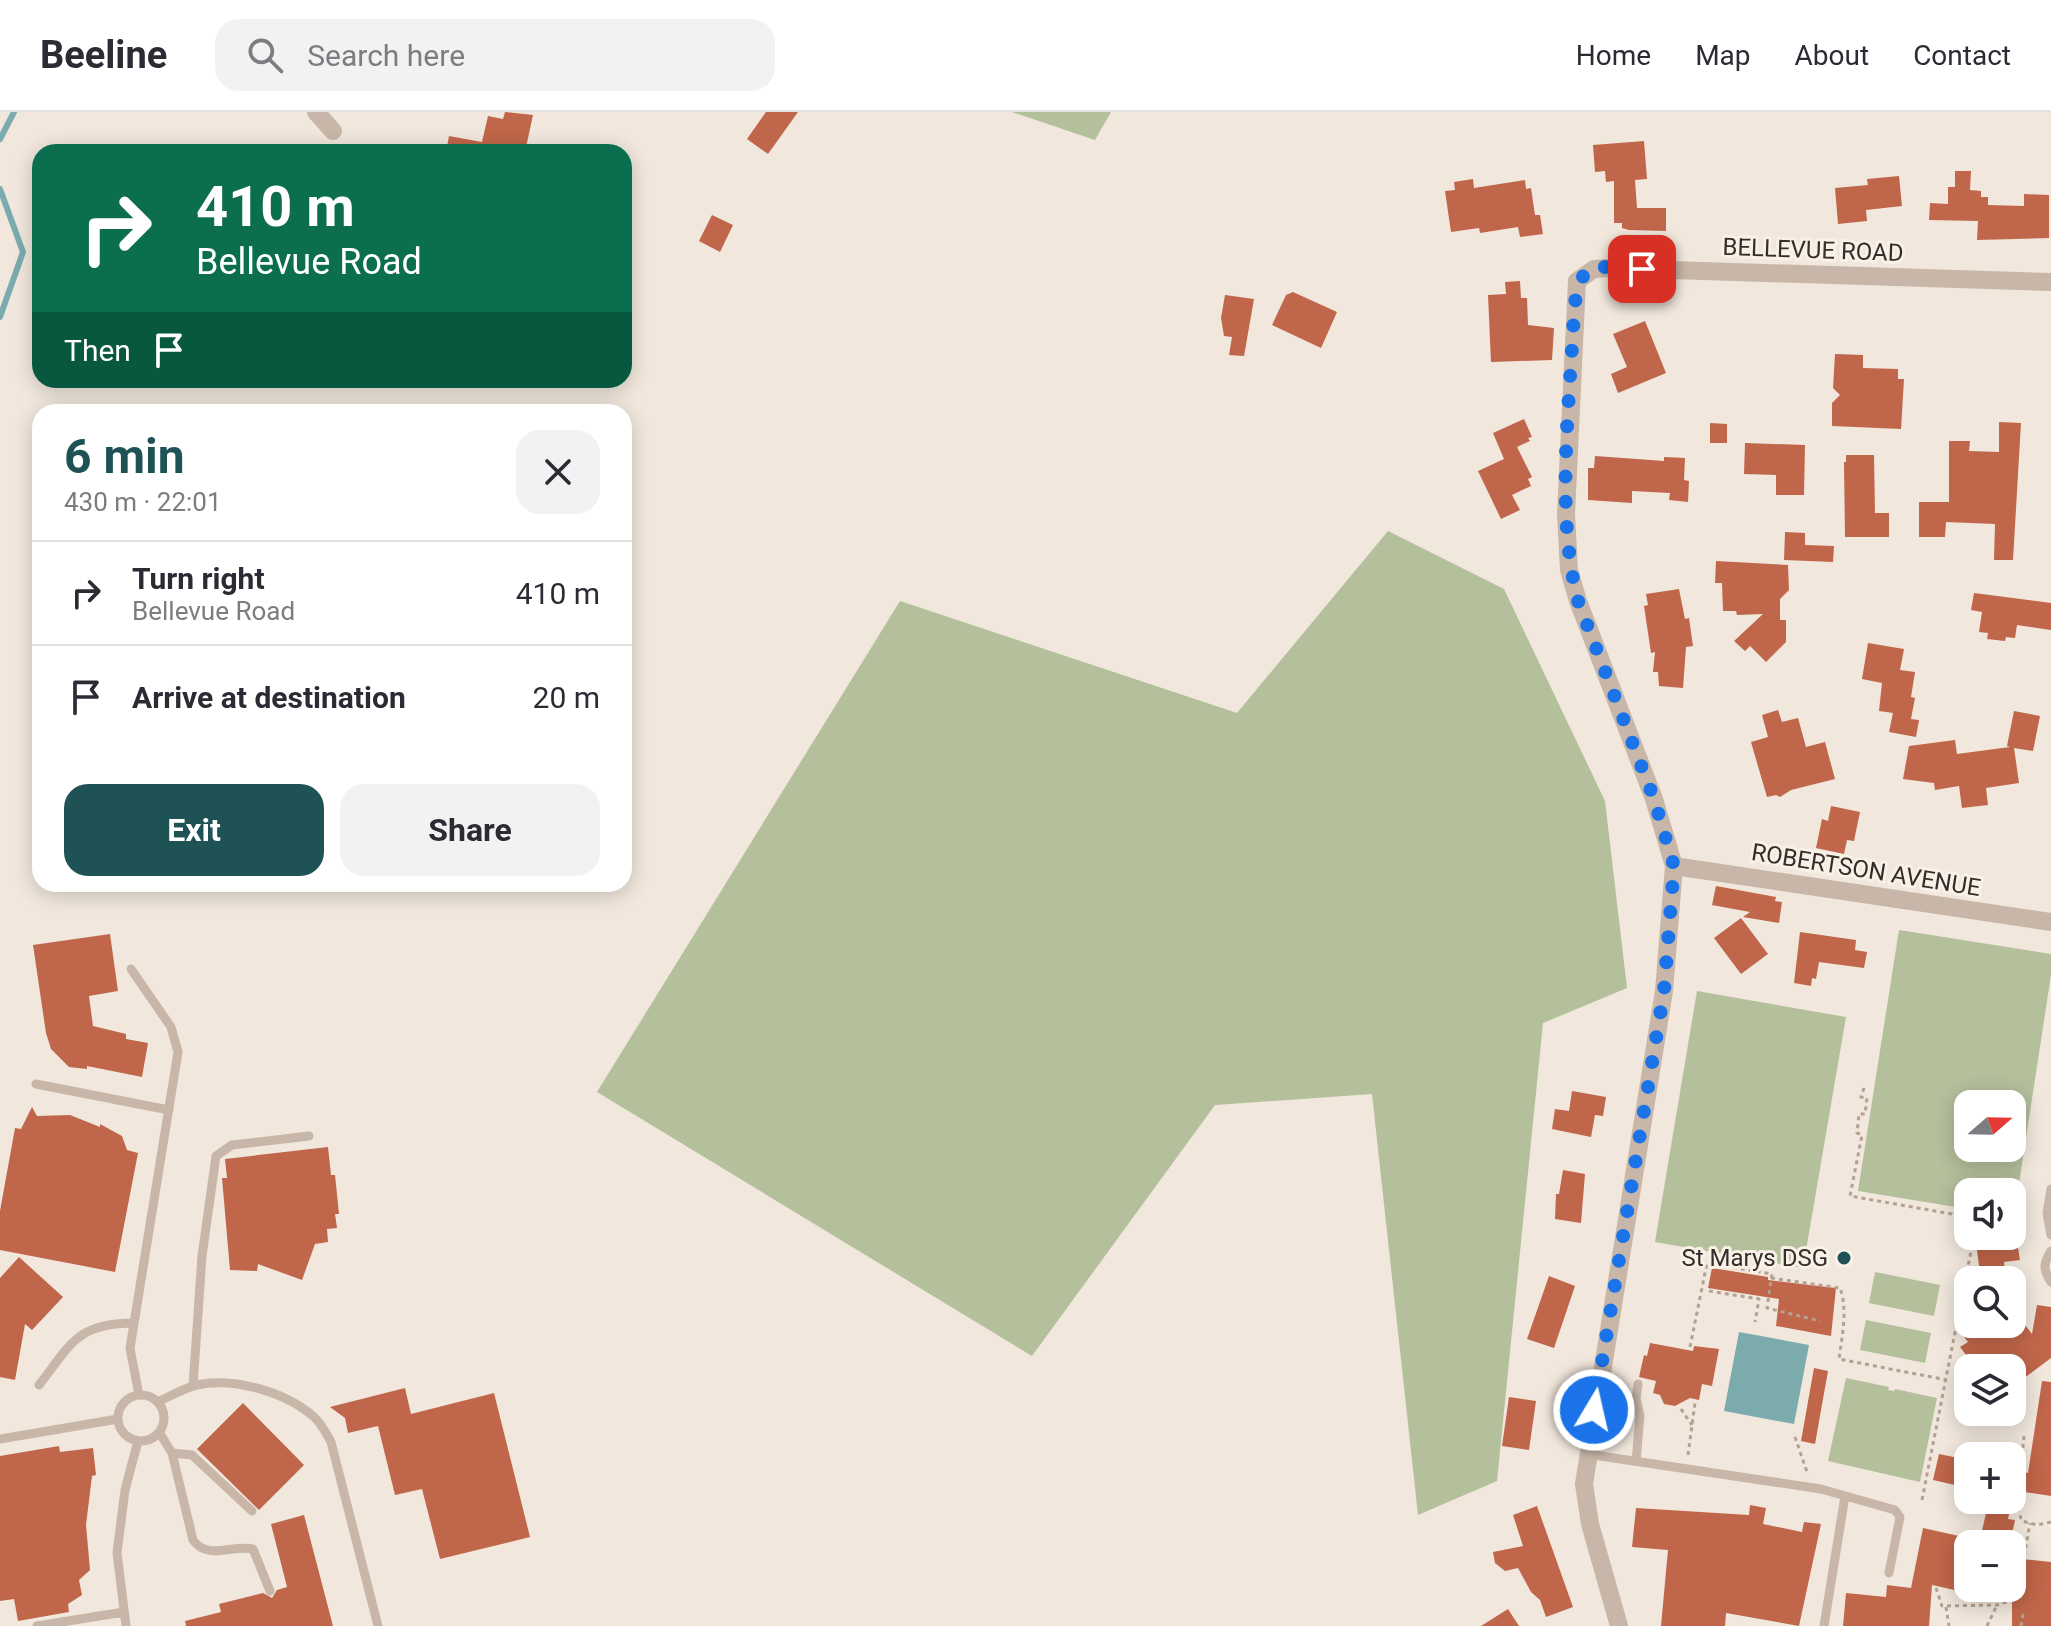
<!DOCTYPE html>
<meta charset="utf-8">
<style>
:root{--surface:#fff;--page:#f2f2f3;--text:#2b2b33;--muted:#7c7c81;--line:#e1e1e2;--accent:#1f5255}
body{margin:0;font-family:Roboto,sans-serif;background:var(--page);color:var(--text);height:100vh;display:flex;flex-direction:column;font-size:30px;white-space:nowrap}
*{box-sizing:border-box;margin:0}
p{font-size:26px;color:var(--muted)}
.icon{flex:none;width:44px;height:44px;fill:none;stroke:currentColor;stroke-width:2;stroke-linecap:round;stroke-linejoin:round}
.map{position:relative;flex:1;overflow:hidden}
.panel{position:absolute;left:32px;top:292px;width:600px;height:488px;display:flex;flex-direction:column;background:var(--surface);border-radius:24px;box-shadow:0 4px 20px #0003}
.panel>*{flex:none}
.hud{position:absolute;left:32px;top:32px;width:600px;height:244px;border-radius:24px;box-shadow:0 4px 20px #0003;background:#0b6e4f;color:#fff;overflow:hidden}
.needle{width:52px;rotate:70deg}
.controls{position:absolute;left:1954px;top:978px;display:grid;gap:16px}
.controls a{display:grid;place-items:center;width:72px;height:72px;border-radius:16px;background:var(--surface);box-shadow:0 4px 20px #0003;font-size:40px}
.pin{position:absolute;display:grid;place-items:center;width:68px;height:68px;color:#fff;margin:-34px;border-radius:16px;box-shadow:0 4px 12px #0006}
.me{position:absolute;width:88px;margin:-44px;rotate:9deg;stroke-linejoin:round;filter:drop-shadow(0 0 6px #0008)}
.turn{display:flex;align-items:center;gap:28px;height:168px;padding:0 32px;font-size:36px}
.turn .icon{width:104px;height:104px;stroke-width:2.5}
.turn b{display:block;font-size:56px;line-height:68px}
.then{display:flex;align-items:center;height:76px;padding:0 32px;background:#0003;gap:16px;font-size:30px}
.round{display:grid;place-items:center;flex:none;width:84px;height:84px;border-radius:24px;background:var(--page)}
.head{display:flex;align-items:center;justify-content:space-between;height:136px;padding:0 32px}
h1{font-size:48px;font-weight:700;line-height:60px;color:var(--accent)}
.action{display:flex;gap:16px;margin-top:auto;padding:16px 32px}
.action a{flex:1;height:92px;border-radius:24px;background:var(--accent);color:#fff;font-size:32px;font-weight:700;line-height:92px;text-align:center}
.action a+a{background:var(--page);color:var(--text)}
ul{padding:0;list-style:none}
li{display:flex;align-items:center;gap:24px;height:104px;padding:0 32px;border-top:2px solid var(--line)}
li div{flex:1}
li b{display:block;font-size:30px}
li em{font-style:normal}
header{display:flex;align-items:center;gap:48px;box-sizing:border-box;height:112px;padding:0 40px;background:var(--surface);border-bottom:2px solid var(--line)}
header strong{font-size:38px}
nav{display:flex;gap:44px;margin-inline-start:auto;font-size:28px}
.search{width:560px;height:72px;background:var(--page);display:flex;align-items:center;gap:20px;box-sizing:border-box;padding:0 28px;border-radius:24px;color:var(--muted);font-size:30px}
.map>svg:first-child{display:block}
.green{fill:#b4bf9c;fill-rule:evenodd}
.water{fill:#7cabad}
.lines{fill:none;stroke-linecap:round;stroke-linejoin:round}
.stream{stroke:#7cabad;stroke-width:6}
.building{fill:#c0664a}
.path{stroke:#b4a193;stroke-width:3;stroke-dasharray:4 4;stroke-linecap:butt}
.lane{stroke:#c8b7a8;stroke-width:9}
.street{stroke:#c8b7a8;stroke-width:18}
.route{stroke:#1a73e8;stroke-width:14;stroke-dasharray:0 25.2}
.poi-dot{fill:#1f5255;stroke:#f9f1e8;stroke-width:3}
.labels{text-anchor:middle;dominant-baseline:central;stroke-width:6;stroke-linejoin:round;paint-order:stroke}
.street-label{font-size:24px;fill:#362c28;stroke:#f9f1e8}
.poi-label{font-size:24px;fill:#362c28;stroke:#f9f1e8;text-anchor:end}
</style>
<header>
<strong>Beeline</strong>
<div class="search"><svg class="icon" aria-label="search" viewBox="0 0 24 24"><circle cx="10" cy="10" r="6"/><path d="M15 15l6 6"/></svg>Search here</div>
<nav><a>Home</a><a>Map</a><a>About</a><a>Contact</a></nav>
</header>
<div class="map">
<svg width="2051" height="1514" viewBox="0 0 2051 1514">
<rect width="100%" height="100%" fill="#f1e7dc"/>
<path class="green" d="M 1012,0 L 1111,0 L 1095,28 Z
M 1388,419 L 1504,477 L 1605,689 L 1627,876 L 1543,911 L 1497,1369 L 1418,1403 L 1372,982 L 1215,993 L 1032,1244 L 597,980 L 900,489 L 1237,601 Z
M 1899,818 L 2051,842 L 2051,863 L 2014,1104 L 2012,1080 L 1968,1080 L 1968,1097 L 1858,1079 ZM 1968,992 L 2012,992 L 2012,1036 L 1968,1036 Z
M 1697,879 L 1846,905 L 1803,1156 L 1655,1130 Z
M 1875,1160 L 1940,1173 L 1934,1204 L 1869,1191 Z
M 1866,1208 L 1931,1221 L 1925,1251 L 1860,1238 Z
M 1846,1266 L 1889,1275 L 1888,1278 L 1894,1279 L 1895,1277 L 1937,1286 L 1920,1370 L 1828,1349 Z"/>
<path class="water" d="M 1739,1220 L 1809,1233 L 1794,1312 L 1724,1299 Z"/>
<g class="lines">
<path class="stream" d="M 0,27 L 14,0
M 0,77 L 23,140 L 0,205"/>
</g>
<path class="building" d="M 505,0 L 533,3 L 525,40 L 446,40 L 449,24 L 482,30 L 488,4 L 503,7 Z
M 766,0 L 798,0 L 768,42 L 747,27 Z
M 1644,29 L 1647,67 L 1635,68 L 1637,96 L 1666,96 L 1666,119 L 1629,118 L 1622,116 L 1622,111 L 1614,111 L 1614,69 L 1606,70 L 1605,59 L 1595,60 L 1593,33 Z
M 1955,59 L 1971,59 L 1970,78 L 1981,79 L 1981,85 L 1988,85 L 1988,93 L 2024,94 L 2024,82 L 2049,83 L 2049,126 L 1977,128 L 1978,109 L 1929,108 L 1930,91 L 1948,92 L 1948,75 L 1955,75 Z
M 1899,64 L 1902,94 L 1866,98 L 1867,109 L 1838,112 L 1835,76 L 1868,73 L 1867,67 Z
M 1473,67 L 1474,76 L 1525,68 L 1526,77 L 1531,76 L 1535,103 L 1540,103 L 1543,122 L 1520,125 L 1518,115 L 1480,121 L 1479,116 L 1451,120 L 1445,79 L 1455,78 L 1454,70 Z
M 712,103 L 733,113 L 720,140 L 699,129 Z
M 1520,169 L 1521,186 L 1527,186 L 1528,213 L 1554,216 L 1552,248 L 1491,250 L 1488,183 L 1506,182 L 1505,170 Z
M 1293,180 L 1337,200 L 1321,236 L 1272,213 L 1286,183 Z
M 1225,183 L 1254,187 L 1244,244 L 1229,243 L 1232,225 L 1224,224 L 1221,206 Z
M 1645,209 L 1666,261 L 1618,281 L 1611,262 L 1627,255 L 1613,222 Z
M 1835,242 L 1863,243 L 1863,256 L 1898,257 L 1898,267 L 1904,267 L 1901,317 L 1832,314 L 1832,291 L 1840,283 L 1833,276 Z
M 1524,307 L 1532,325 L 1528,326 L 1530,329 L 1517,335 L 1532,365 L 1528,367 L 1531,374 L 1512,383 L 1520,398 L 1501,407 L 1478,359 L 1504,347 L 1493,321 Z
M 1999,310 L 2021,311 L 2013,448 L 1994,448 L 1995,412 L 1946,410 L 1945,425 L 1919,425 L 1919,390 L 1949,390 L 1949,329 L 1970,329 L 1969,339 L 1999,340 Z
M 1710,311 L 1727,312 L 1727,331 L 1710,331 Z
M 1745,331 L 1805,333 L 1804,383 L 1776,383 L 1776,363 L 1744,362 Z
M 1846,343 L 1874,343 L 1875,401 L 1889,401 L 1889,425 L 1845,425 L 1844,350 L 1846,350 Z
M 1595,344 L 1664,349 L 1664,345 L 1685,346 L 1684,368 L 1689,369 L 1688,390 L 1669,388 L 1670,381 L 1632,379 L 1632,391 L 1588,388 L 1588,356 L 1594,356 Z
M 1785,420 L 1805,421 L 1805,433 L 1834,434 L 1833,450 L 1784,448 Z
M 1716,449 L 1788,453 L 1789,478 L 1780,487 L 1780,508 L 1786,508 L 1786,530 L 1766,550 L 1750,534 L 1745,539 L 1734,529 L 1763,502 L 1737,503 L 1736,499 L 1723,499 L 1722,471 L 1715,471 Z
M 1679,477 L 1685,507 L 1689,506 L 1693,534 L 1686,535 L 1683,576 L 1659,574 L 1658,560 L 1653,560 L 1655,540 L 1651,541 L 1644,494 L 1648,493 L 1646,482 Z
M 1974,481 L 2051,491 L 2051,518 L 2017,513 L 2015,526 L 2006,525 L 2005,529 L 1987,527 L 1988,521 L 1979,520 L 1982,500 L 1971,498 Z
M 1868,531 L 1904,537 L 1900,558 L 1915,560 L 1911,585 L 1915,586 L 1911,607 L 1919,608 L 1916,625 L 1889,620 L 1893,601 L 1879,599 L 1882,571 L 1862,567 Z
M 1778,598 L 1782,610 L 1798,606 L 1806,635 L 1825,630 L 1835,667 L 1791,678 L 1780,685 L 1776,683 L 1767,685 L 1751,630 L 1768,625 L 1762,603 Z
M 2014,599 L 2040,604 L 2033,639 L 2014,636 L 2019,671 L 1986,676 L 1988,693 L 1962,696 L 1959,674 L 1935,678 L 1934,671 L 1903,667 L 1909,634 L 1955,628 L 1957,642 L 2010,635 L 2007,634 Z
M 1831,694 L 1860,700 L 1854,729 L 1847,728 L 1844,742 L 1816,736 L 1822,707 L 1828,709 Z
M 1716,774 L 1776,785 L 1775,789 L 1782,790 L 1779,811 L 1743,805 L 1750,800 L 1712,793 Z
M 1741,806 L 1768,842 L 1741,862 L 1714,826 Z
M 1800,820 L 1856,828 L 1855,838 L 1867,840 L 1864,856 L 1819,850 L 1816,867 L 1812,866 L 1811,874 L 1794,871 Z
M 110,822 L 118,879 L 89,884 L 93,914 L 126,922 L 126,927 L 148,931 L 142,965 L 87,954 L 87,957 L 69,955 L 51,937 L 46,921 L 33,833 Z
M 1572,979 L 1606,985 L 1603,1004 L 1595,1003 L 1591,1025 L 1552,1017 L 1555,997 L 1569,999 Z
M 32,995 L 37,1004 L 70,1003 L 100,1015 L 100,1012 L 122,1024 L 127,1038 L 138,1041 L 115,1160 L 0,1138 L 0,1099 L 15,1016 L 21,1017 Z
M 328,1035 L 331,1063 L 335,1063 L 339,1102 L 335,1102 L 337,1116 L 327,1117 L 328,1130 L 315,1132 L 302,1168 L 258,1152 L 257,1159 L 230,1158 L 222,1066 L 227,1066 L 225,1047 Z
M 1563,1058 L 1585,1062 L 1581,1111 L 1555,1107 L 1556,1082 L 1559,1082 Z
M 1975,1124 L 2016,1124 L 2020,1148 L 2004,1150 L 2006,1168 L 1981,1168 Z
M 19,1145 L 63,1185 L 32,1218 L 25,1212 L 15,1268 L 0,1265 L 0,1166 Z
M 1712,1156 L 1768,1165 L 1768,1168 L 1836,1176 L 1831,1224 L 1776,1214 L 1779,1187 L 1708,1176 Z
M 1549,1164 L 1575,1174 L 1554,1236 L 1527,1227 Z
M 2037,1193 L 2051,1195 L 2051,1246 L 2012,1275 L 2012,1256 L 1976,1256 L 1960,1235 L 1968,1230 L 1961,1221 L 1973,1212 L 2012,1212 L 2012,1196 L 2032,1222 Z
M 1650,1231 L 1693,1239 L 1694,1234 L 1719,1237 L 1712,1274 L 1702,1272 L 1699,1288 L 1690,1286 L 1675,1294 L 1664,1292 L 1660,1283 L 1653,1281 L 1656,1269 L 1639,1265 L 1644,1243 L 1647,1244 Z
M 1814,1256 L 1828,1259 L 1815,1332 L 1801,1329 Z
M 2042,1269 L 2051,1270 L 2051,1384 L 2012,1378 L 2012,1358 L 2028,1361 Z
M 405,1276 L 411,1302 L 494,1281 L 530,1425 L 440,1447 L 422,1377 L 395,1383 L 378,1314 L 348,1321 L 345,1306 L 330,1295 Z
M 1509,1285 L 1536,1289 L 1529,1338 L 1502,1334 Z
M 243,1291 L 304,1353 L 259,1398 L 197,1337 Z
M 59,1334 L 60,1340 L 93,1336 L 96,1363 L 92,1364 L 86,1413 L 90,1458 L 79,1468 L 82,1483 L 68,1492 L 69,1500 L 18,1509 L 14,1487 L 0,1489 L 0,1344 Z
M 1939,1342 L 1968,1348 L 1968,1376 L 1933,1368 Z
M 1989,1388 L 2012,1388 L 2008,1407 L 2015,1408 L 2010,1432 L 1979,1432 Z
M 1750,1393 L 1766,1396 L 1763,1412 L 1802,1420 L 1804,1410 L 1821,1412 L 1799,1514 L 1726,1501 L 1725,1514 L 1661,1514 L 1668,1438 L 1632,1435 L 1636,1396 L 1749,1403 Z
M 1537,1394 L 1573,1495 L 1546,1505 L 1540,1488 L 1531,1480 L 1518,1456 L 1505,1459 L 1495,1451 L 1493,1440 L 1523,1434 L 1513,1403 Z
M 304,1403 L 333,1514 L 186,1514 L 185,1509 L 221,1500 L 219,1492 L 263,1481 L 272,1486 L 277,1478 L 287,1475 L 271,1412 Z
M 1923,1416 L 1968,1426 L 1968,1481 L 1932,1473 L 1929,1514 L 1843,1514 L 1846,1481 L 1886,1485 L 1887,1473 L 1911,1476 Z
M 2012,1446 L 2051,1450 L 2051,1514 L 2012,1514 L 2012,1490 L 1976,1483 L 1976,1476 L 2012,1476 Z
M 1508,1497 L 1519,1514 L 1481,1514 Z"/>
<g class="lines">
<path class="path" d="M 1864,976 L 1861,985 L 1867,986 L 1865,1002 L 1859,1002 L 1857,1021 L 1862,1023 L 1850,1084 L 1952,1102 L 1968,1115
M 1771,1166 L 1840,1176 C 1848,1197 1842,1225 1839,1247 L 1947,1268
M 1709,1179 L 1759,1187 L 1755,1210
M 1690,1235 L 1707,1151 L 1772,1162 L 1767,1196 L 1820,1209
M 1681,1297 L 1692,1313
M 2024,1324 L 2017,1395 L 2022,1409 L 2037,1413 L 2051,1410
M 1795,1325 L 1808,1363
M 1688,1343 L 1695,1291
M 1922,1388 L 1974,1124
M 1936,1476 L 1942,1494 L 1997,1493 L 2012,1488 L 2019,1475 L 2030,1411
M 1946,1495 L 1949,1514
M 1987,1514 L 1997,1493
M 2021,1514 L 2023,1503 L 2027,1502"/>
<path class="lane" d="M 131,857 L 171,915 L 178,940 L 130,1236 L 139,1283
M 36,972 L 169,998
M 2051,1077 L 2047,1101 L 2051,1123
M 2051,1139 C 2043,1151 2043,1158 2051,1170
M 39,1273 C 71,1232 77,1211 134,1211
M 193,1274 L 202,1144 L 216,1044 L 232,1033 L 309,1024
M118 1306a23 23 0 1 1 46 0a23 23 0 1 1-46 0Z
M 157,1290 C 170,1285 183,1276 197,1273 C 234,1265 286,1280 314,1305 C 321,1311 326,1321 331,1330 L 378,1514
M 159,1320 L 172,1341 L 193,1428 C 208,1449 232,1432 253,1437 L 270,1479
M 0,1327 L 118,1307
M 172,1341 L 192,1343 L 252,1399
M 1587,1342 L 1821,1377 L 1895,1398 L 1900,1405 L 1889,1461
M 1636,1349 L 1640,1304 L 1636,1287 L 1638,1272
M 37,1514 L 124,1500
M 126,1514 L 117,1441 L 125,1378 L 138,1329
M 1824,1514 L 1845,1384"/>
<path class="street" d="M 316,0 L 333,19
M 1674,754 L 2051,810
M 1619,1514 L 1590,1412 L 1584,1372 L 1664,879 L 1674,754 L 1654,687 L 1578,489 L 1569,458 L 1566,402 L 1577,169 L 1594,157 L 1610,156 L 2051,170"/>
</g>
<g class="lines">
<path class="route" d="M 1594,1298 L 1664,879 L 1674,754 L 1654,687 L 1578,489 C 1555,399 1570,292 1574,199 C 1580,145 1594,155 1642,157"/>
</g>
<circle class="poi-dot" cx="1844" cy="1146" r="8"/>
<g class="labels">
<g class="street-label">
<text transform="translate(1813 138) rotate(2)">BELLEVUE ROAD</text>
<text transform="translate(1866 758) rotate(9)">ROBERTSON AVENUE</text>
</g>
<g class="poi-label">
<text x="1828" y="1146">St Marys DSG</text>
</g>
</g>
</svg>
<div class="controls">
<a><svg class="needle" viewBox="-14 -14 28 28"><path d="M0-13l5 13h-10z" fill="#e53935"/><path d="M0 13l5-13h-10z" fill="#7c7c81"/></svg></a>
<a><svg class="icon" aria-label="sound" viewBox="0 0 24 24"><path d="M4 9h4l5-4v14l-5-4H4zM17 9q2 3 0 6"/></svg></a>
<a><svg class="icon" aria-label="search" viewBox="0 0 24 24"><circle cx="10" cy="10" r="6"/><path d="M15 15l6 6"/></svg></a>
<a><svg class="icon" aria-label="layers" viewBox="0 0 24 24"><path d="M12 4l9 5-9 5-9-5zM3 14l9 5 9-5"/></svg></a>
<a>+</a>
<a>−</a>
</div>
<div class="pin" style="left:1642px;top:157px;background:#d93025"><svg class="icon" aria-label="arrive" viewBox="0 0 24 24"><path d="M6 21V4h12l-3 4 3 4H6"/></svg></div>
<svg class="me" style="left:1594px;top:1298px" viewBox="-20 -20 40 40"><circle r="17" fill="#1a73e8" stroke="#fff" stroke-width="3"/><path d="M0-11L8 9 0 5-8 9z" fill="#fff"/></svg>
<div class="hud">
<div class="turn"><svg class="icon" aria-label="right" viewBox="0 0 24 24"><path d="M7 20v-9h11M14 6l5 5-5 5"/></svg><div><b>410 m</b>Bellevue Road</div></div>
<div class="then">Then<svg class="icon" aria-label="arrive" viewBox="0 0 24 24"><path d="M6 21V4h12l-3 4 3 4H6"/></svg></div>
</div>
<section class="panel">
<div class="head"><div><h1>6 min</h1><p>430 m · 22:01</p></div><a class="round"><svg class="icon" aria-label="close" viewBox="0 0 24 24"><path d="M6 6l12 12M18 6L6 18"/></svg></a></div>
<ul>
<li><svg class="icon" aria-label="right" viewBox="0 0 24 24"><path d="M7 20v-9h11M14 6l5 5-5 5"/></svg><div><b>Turn right</b><p>Bellevue Road</p></div><em>410 m</em></li>
<li><svg class="icon" aria-label="arrive" viewBox="0 0 24 24"><path d="M6 21V4h12l-3 4 3 4H6"/></svg><div><b>Arrive at destination</b></div><em>20 m</em></li>
</ul>
<div class="action"><a>Exit</a><a>Share</a></div>
</section>
</div>
